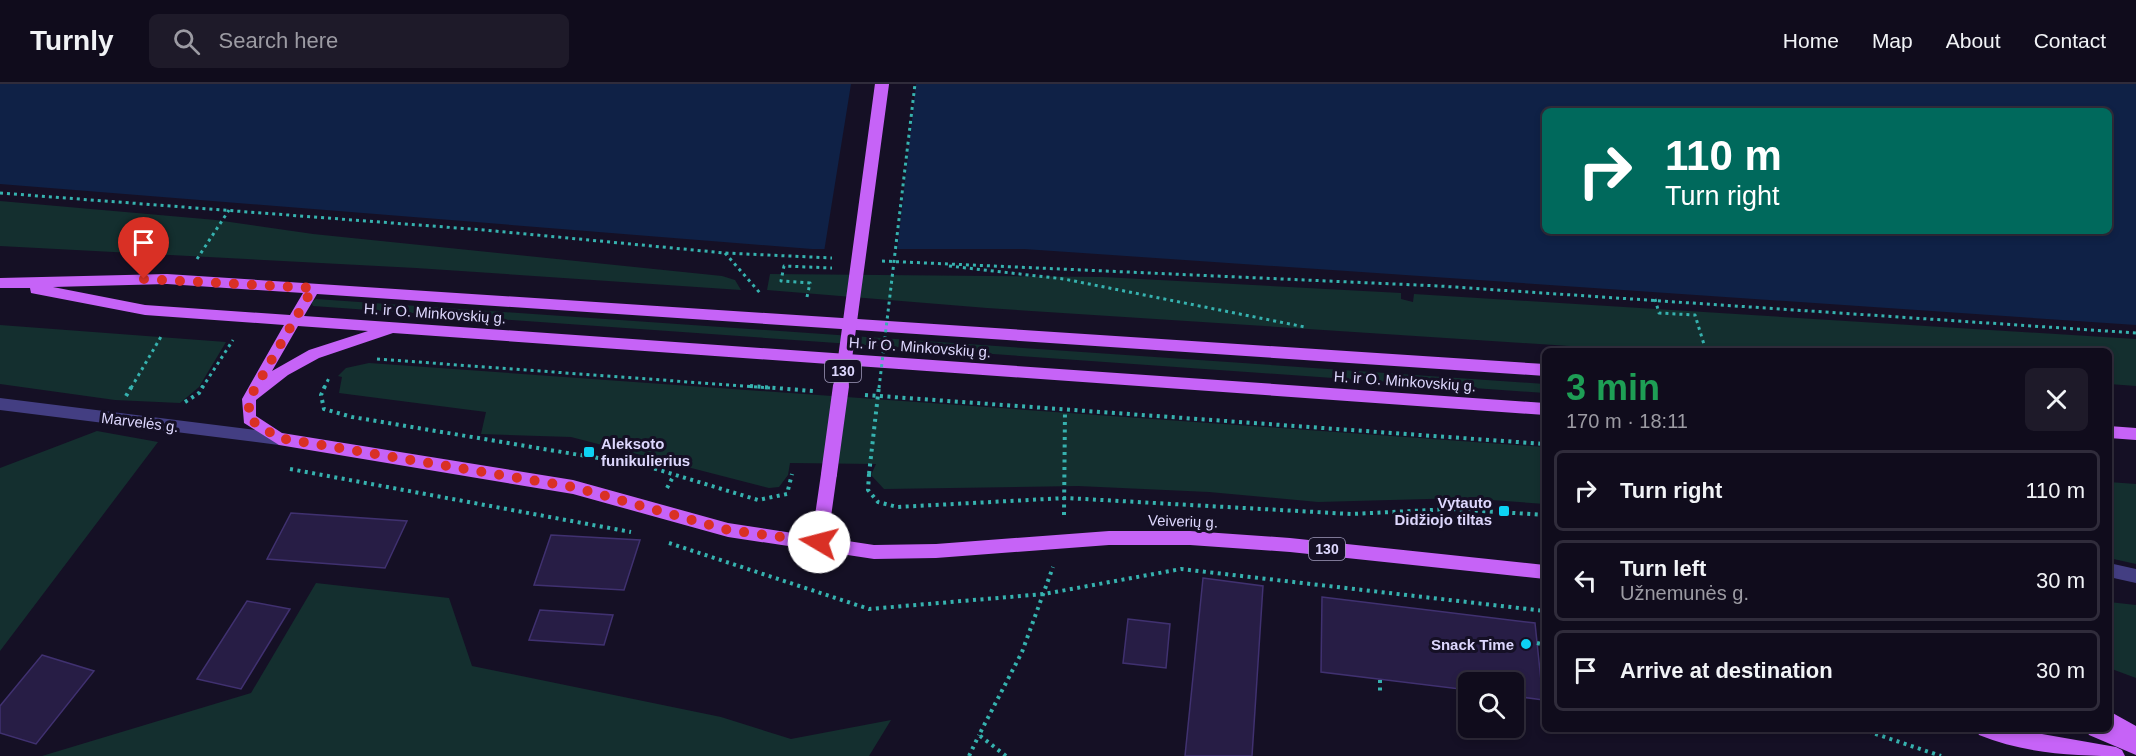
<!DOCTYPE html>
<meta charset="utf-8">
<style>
:root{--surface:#100c1c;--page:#1e1a29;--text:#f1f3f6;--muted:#9c9ba3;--line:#302c3b}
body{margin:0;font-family:Helvetica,sans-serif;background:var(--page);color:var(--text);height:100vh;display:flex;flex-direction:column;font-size:22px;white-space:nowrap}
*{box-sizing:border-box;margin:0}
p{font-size:20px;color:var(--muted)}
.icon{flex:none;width:33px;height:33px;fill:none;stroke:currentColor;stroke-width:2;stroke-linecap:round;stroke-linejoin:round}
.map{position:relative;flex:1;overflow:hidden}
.details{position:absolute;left:1542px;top:264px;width:570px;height:384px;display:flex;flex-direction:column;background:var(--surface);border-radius:9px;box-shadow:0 3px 9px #0003,0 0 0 2px var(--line)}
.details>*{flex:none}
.hud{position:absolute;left:1542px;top:24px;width:570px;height:126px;border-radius:9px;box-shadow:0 3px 9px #0003,0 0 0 2px var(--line);background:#00695c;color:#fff;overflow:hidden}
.controls{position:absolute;left:1458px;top:588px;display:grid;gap:12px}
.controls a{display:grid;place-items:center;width:66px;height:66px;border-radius:9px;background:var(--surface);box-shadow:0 3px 9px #0003,0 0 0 2px var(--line);font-size:30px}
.pin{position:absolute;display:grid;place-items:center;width:51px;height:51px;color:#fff;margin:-62px -26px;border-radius:50% 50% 50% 0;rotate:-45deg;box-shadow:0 0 6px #0007}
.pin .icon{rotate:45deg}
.me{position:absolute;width:66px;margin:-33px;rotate:278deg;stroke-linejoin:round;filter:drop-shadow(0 0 4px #0008)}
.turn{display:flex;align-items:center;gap:21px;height:126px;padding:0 24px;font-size:27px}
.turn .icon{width:78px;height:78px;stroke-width:2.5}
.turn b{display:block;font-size:42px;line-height:51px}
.round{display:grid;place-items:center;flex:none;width:63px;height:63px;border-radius:9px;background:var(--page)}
.headline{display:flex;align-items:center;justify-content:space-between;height:102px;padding:0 24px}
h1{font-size:36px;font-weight:700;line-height:45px;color:#1e9e55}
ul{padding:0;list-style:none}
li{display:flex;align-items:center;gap:18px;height:81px;margin:0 12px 9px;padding:0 12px;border:3px solid var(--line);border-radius:9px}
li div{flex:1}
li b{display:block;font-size:22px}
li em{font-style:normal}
header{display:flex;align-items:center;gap:36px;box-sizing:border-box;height:84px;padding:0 30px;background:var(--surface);border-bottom:2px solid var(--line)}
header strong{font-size:28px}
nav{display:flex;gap:33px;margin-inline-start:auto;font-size:21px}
.search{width:420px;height:54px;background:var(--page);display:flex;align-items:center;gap:15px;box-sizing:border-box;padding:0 21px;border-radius:9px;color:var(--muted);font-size:22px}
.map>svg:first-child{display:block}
.green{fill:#142f2f}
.water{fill:#0f2146;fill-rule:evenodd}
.pier{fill:#151025}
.building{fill:#271d45;stroke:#403170;stroke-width:1.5}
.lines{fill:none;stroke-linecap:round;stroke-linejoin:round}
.path-far1{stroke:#36b2af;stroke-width:3;stroke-dasharray:3 4;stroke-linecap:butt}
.path{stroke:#36b2af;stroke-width:4;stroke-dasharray:3 4.5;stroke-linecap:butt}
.street{fill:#433e82;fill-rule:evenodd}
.primary{fill:#c663f7;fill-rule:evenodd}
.path-bridge-far1{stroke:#36b2af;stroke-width:3;stroke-dasharray:3 4;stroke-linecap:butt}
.path-bridge{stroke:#36b2af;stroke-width:4;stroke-dasharray:3 4.5;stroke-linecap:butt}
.primary-bridge-far1{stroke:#c663f7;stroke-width:14}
.primary-bridge{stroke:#c663f7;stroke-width:16}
.route{stroke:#d93025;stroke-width:10;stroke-dasharray:0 18}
.poi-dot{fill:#0dd2f3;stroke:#151025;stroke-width:2}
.labels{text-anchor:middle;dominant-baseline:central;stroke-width:6;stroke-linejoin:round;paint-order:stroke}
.shield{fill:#151025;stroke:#a19bbc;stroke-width:1.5}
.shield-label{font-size:14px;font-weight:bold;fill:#ddd7fd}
.street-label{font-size:15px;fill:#ddd7fd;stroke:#151025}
.poi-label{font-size:15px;font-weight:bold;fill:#ddd7fd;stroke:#151025;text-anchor:end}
</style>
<header>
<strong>Turnly</strong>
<div class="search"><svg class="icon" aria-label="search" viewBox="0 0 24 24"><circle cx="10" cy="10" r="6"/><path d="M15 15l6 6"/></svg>Search here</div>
<nav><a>Home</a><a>Map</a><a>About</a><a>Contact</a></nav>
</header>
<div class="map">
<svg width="2136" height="672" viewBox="0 0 2136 672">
<rect width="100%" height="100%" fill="#151025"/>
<path class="green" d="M 0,117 L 216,136 L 313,150 L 722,192 L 735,196 L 741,206 L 416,184 L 0,162 Z
M 770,190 L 1103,193 L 1401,209 L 1401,215 L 1413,218 L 1414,210 L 2136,255 L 2136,302 L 2109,300 L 2109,267 L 1645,267 L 987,224 L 767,206 Z
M 316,215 L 1545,300 L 1545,309 L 313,222 L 311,218 Z
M 0,241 L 226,258 L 199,303 L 180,319 L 115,316 L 0,300 Z
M 369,279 L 1545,363 L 1545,420 L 1464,414 L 1318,418 L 1209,408 L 1078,402 L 884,405 L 871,391 L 876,380 L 790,379 L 788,391 L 779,403 L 769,404 L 571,353 L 481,350 L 486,328 L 339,309 L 342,293 L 338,292 L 346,284 Z
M 97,347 L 158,358 L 0,567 L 0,384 Z
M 2109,398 L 2136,400 L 2136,480 L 2109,474 Z
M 316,499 L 449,514 L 472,582 L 721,633 L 791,655 L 891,636 L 869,672 L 42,672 L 251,609 Z
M 2109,518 L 2136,521 L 2136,594 L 2109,584 Z"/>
<path class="water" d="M 0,0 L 2136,0 L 2136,241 L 1024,165 L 812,165 L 0,100 ZM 1545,27 L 2109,27 L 2109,147 L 1545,147 Z"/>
<path class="pier" d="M 851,0 L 916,0 L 897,168 L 824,168 Z"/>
<path class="building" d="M 291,429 L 407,437 L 385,484 L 267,475 Z
M 551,451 L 640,456 L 624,506 L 534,501 Z
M 1203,494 L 1263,502 L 1252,672 L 1185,672 Z
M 1322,513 L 1535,539 L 1543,616 L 1514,612 L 1514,598 L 1468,598 L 1468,606 L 1321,588 Z
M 247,517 L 290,525 L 241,605 L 197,595 Z
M 540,526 L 613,531 L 604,561 L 529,556 Z
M 1128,535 L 1170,540 L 1166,584 L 1123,579 Z
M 42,571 L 94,587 L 36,660 L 0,649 L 0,622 Z"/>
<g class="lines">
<path class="path-far1" d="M 0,109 L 484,146 L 725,169 L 832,174
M 725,169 L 760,209
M 197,175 L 229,126
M 882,177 L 1439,202 L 2136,249
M 949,182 L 1064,195 L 1305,243
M 807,213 L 810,199 L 781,197 L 784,182 L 832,184
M 1655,215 L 1659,229 L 1695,231 L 1706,267
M 377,275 L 770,304
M 131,304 L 162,251
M 202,304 L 233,256
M 324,304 L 330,292"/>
<path class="path" d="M 325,302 L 321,311 L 324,325 L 352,333 L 646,382 L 758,416 L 787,410 L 792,390
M 750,302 L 813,307
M 865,311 L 1545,360
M 126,312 L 132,302
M 185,318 L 199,309 L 203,302
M 290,385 L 631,448
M 869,390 L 868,406 L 878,418 L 897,423 L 1066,414 L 1351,430 L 1452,425 L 1545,431
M 667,404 L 674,391
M 1064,431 L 1065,326
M 669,459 L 869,525 L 1044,510 L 1181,485 L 1545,527
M 1537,559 L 1545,561
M 1380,596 L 1380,608
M 1861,645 L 1941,672
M 969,672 L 979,651
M 1006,672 L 979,651 L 1022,568 L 1053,483"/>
<path class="street" d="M 0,314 L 279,349 L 284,351 L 287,355 L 284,359 L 279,361 L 0,326 Z
M 2109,479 L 2136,485 L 2136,499 L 2109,493 Z"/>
<path class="primary" d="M 167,190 L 1545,280 L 1545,292 L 317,210 L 304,232 L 1545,319 L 1545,331 L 393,249 L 319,274 L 288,291 L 256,316 L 256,332 L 282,349 L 573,396 L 728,439 L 812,452 L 821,390 L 824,385 L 829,383 L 834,385 L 837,390 L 828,454 L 874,461 L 936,460 L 1109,447 L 1190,447 L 1290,454 L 1545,481 L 1545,495 L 1290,468 L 1190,461 L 1109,461 L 936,474 L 874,475 L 728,453 L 573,410 L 279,361 L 244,339 L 242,315 L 284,241 L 145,231 L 36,210 L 31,209 L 30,204 L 0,204 L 0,194 ZM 167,200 L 303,209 L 290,231 L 145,221 L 53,203 ZM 298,242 L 368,247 L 309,266 L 272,287 Z
M 2109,342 L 2136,344 L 2136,356 L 2109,354 Z
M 2109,627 L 2136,642 L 2136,671 L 2089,651 L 2086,645 L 2109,645 Z
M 1976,645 L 2014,645 L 2116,663 L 2122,666 L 2125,672 C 2075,672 2026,670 1979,651 Z"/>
<path class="path-bridge-far1" d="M 879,304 L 915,0"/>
<path class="path-bridge" d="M 869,390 L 879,302"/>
<path class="primary-bridge-far1" d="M 841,304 L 882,0"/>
<path class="primary-bridge" d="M 829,390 L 841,302"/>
</g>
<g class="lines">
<path class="route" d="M 144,195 L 313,204 L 249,315 L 249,335 L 279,354 L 573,403 L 728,446 L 819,458"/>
</g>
<g class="poi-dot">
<rect x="583" y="362" width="12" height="12" rx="3"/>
<rect x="1498" y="421" width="12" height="12" rx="3"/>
<circle cx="1526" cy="560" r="6"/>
</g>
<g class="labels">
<g class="shield">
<rect x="825" y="276" width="36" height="22" rx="4.5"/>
<rect x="1309" y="454" width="36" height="22" rx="4.5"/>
</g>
<g class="shield-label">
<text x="843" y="287">130</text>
<text x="1327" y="465">130</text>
</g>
<g class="street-label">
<text transform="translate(435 229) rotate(4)">H. ir O. Minkovskių g.</text>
<text transform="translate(920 263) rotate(4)">H. ir O. Minkovskių g.</text>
<text transform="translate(1405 297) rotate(4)">H. ir O. Minkovskių g.</text>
<text transform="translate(140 338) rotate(7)">Marvelės g.</text>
<text transform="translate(1183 437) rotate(2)">Veiverių g.</text>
</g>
<g class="poi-label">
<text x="601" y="359" text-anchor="start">Aleksoto<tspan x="601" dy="17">funikulierius</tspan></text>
<text x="1492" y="418">Vytauto<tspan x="1492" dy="17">Didžiojo tiltas</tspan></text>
<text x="1514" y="560">Snack Time</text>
</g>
</g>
</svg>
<div class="controls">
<a><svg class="icon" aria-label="search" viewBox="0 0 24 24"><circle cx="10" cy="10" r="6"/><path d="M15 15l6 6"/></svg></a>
</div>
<div class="pin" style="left:144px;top:195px;background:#d93025"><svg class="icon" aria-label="arrive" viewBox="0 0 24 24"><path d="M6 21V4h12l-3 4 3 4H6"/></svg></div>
<svg class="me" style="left:819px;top:458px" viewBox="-20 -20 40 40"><circle r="19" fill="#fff"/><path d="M0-13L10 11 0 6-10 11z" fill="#d93025"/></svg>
<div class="hud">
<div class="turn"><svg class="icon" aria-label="right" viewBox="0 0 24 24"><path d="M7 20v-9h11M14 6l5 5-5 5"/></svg><div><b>110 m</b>Turn right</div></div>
</div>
<section class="details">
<div class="headline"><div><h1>3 min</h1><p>170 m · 18:11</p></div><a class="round"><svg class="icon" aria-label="close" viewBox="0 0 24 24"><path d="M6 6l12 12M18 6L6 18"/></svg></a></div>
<ul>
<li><svg class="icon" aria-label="right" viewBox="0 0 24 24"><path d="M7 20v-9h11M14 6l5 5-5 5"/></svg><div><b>Turn right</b></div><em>110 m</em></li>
<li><svg class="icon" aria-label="left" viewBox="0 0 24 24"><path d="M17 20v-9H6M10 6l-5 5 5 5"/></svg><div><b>Turn left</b><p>Užnemunės g.</p></div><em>30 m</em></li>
<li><svg class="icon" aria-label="arrive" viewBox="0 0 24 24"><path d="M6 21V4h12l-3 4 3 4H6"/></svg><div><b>Arrive at destination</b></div><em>30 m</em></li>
</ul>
</section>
</div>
